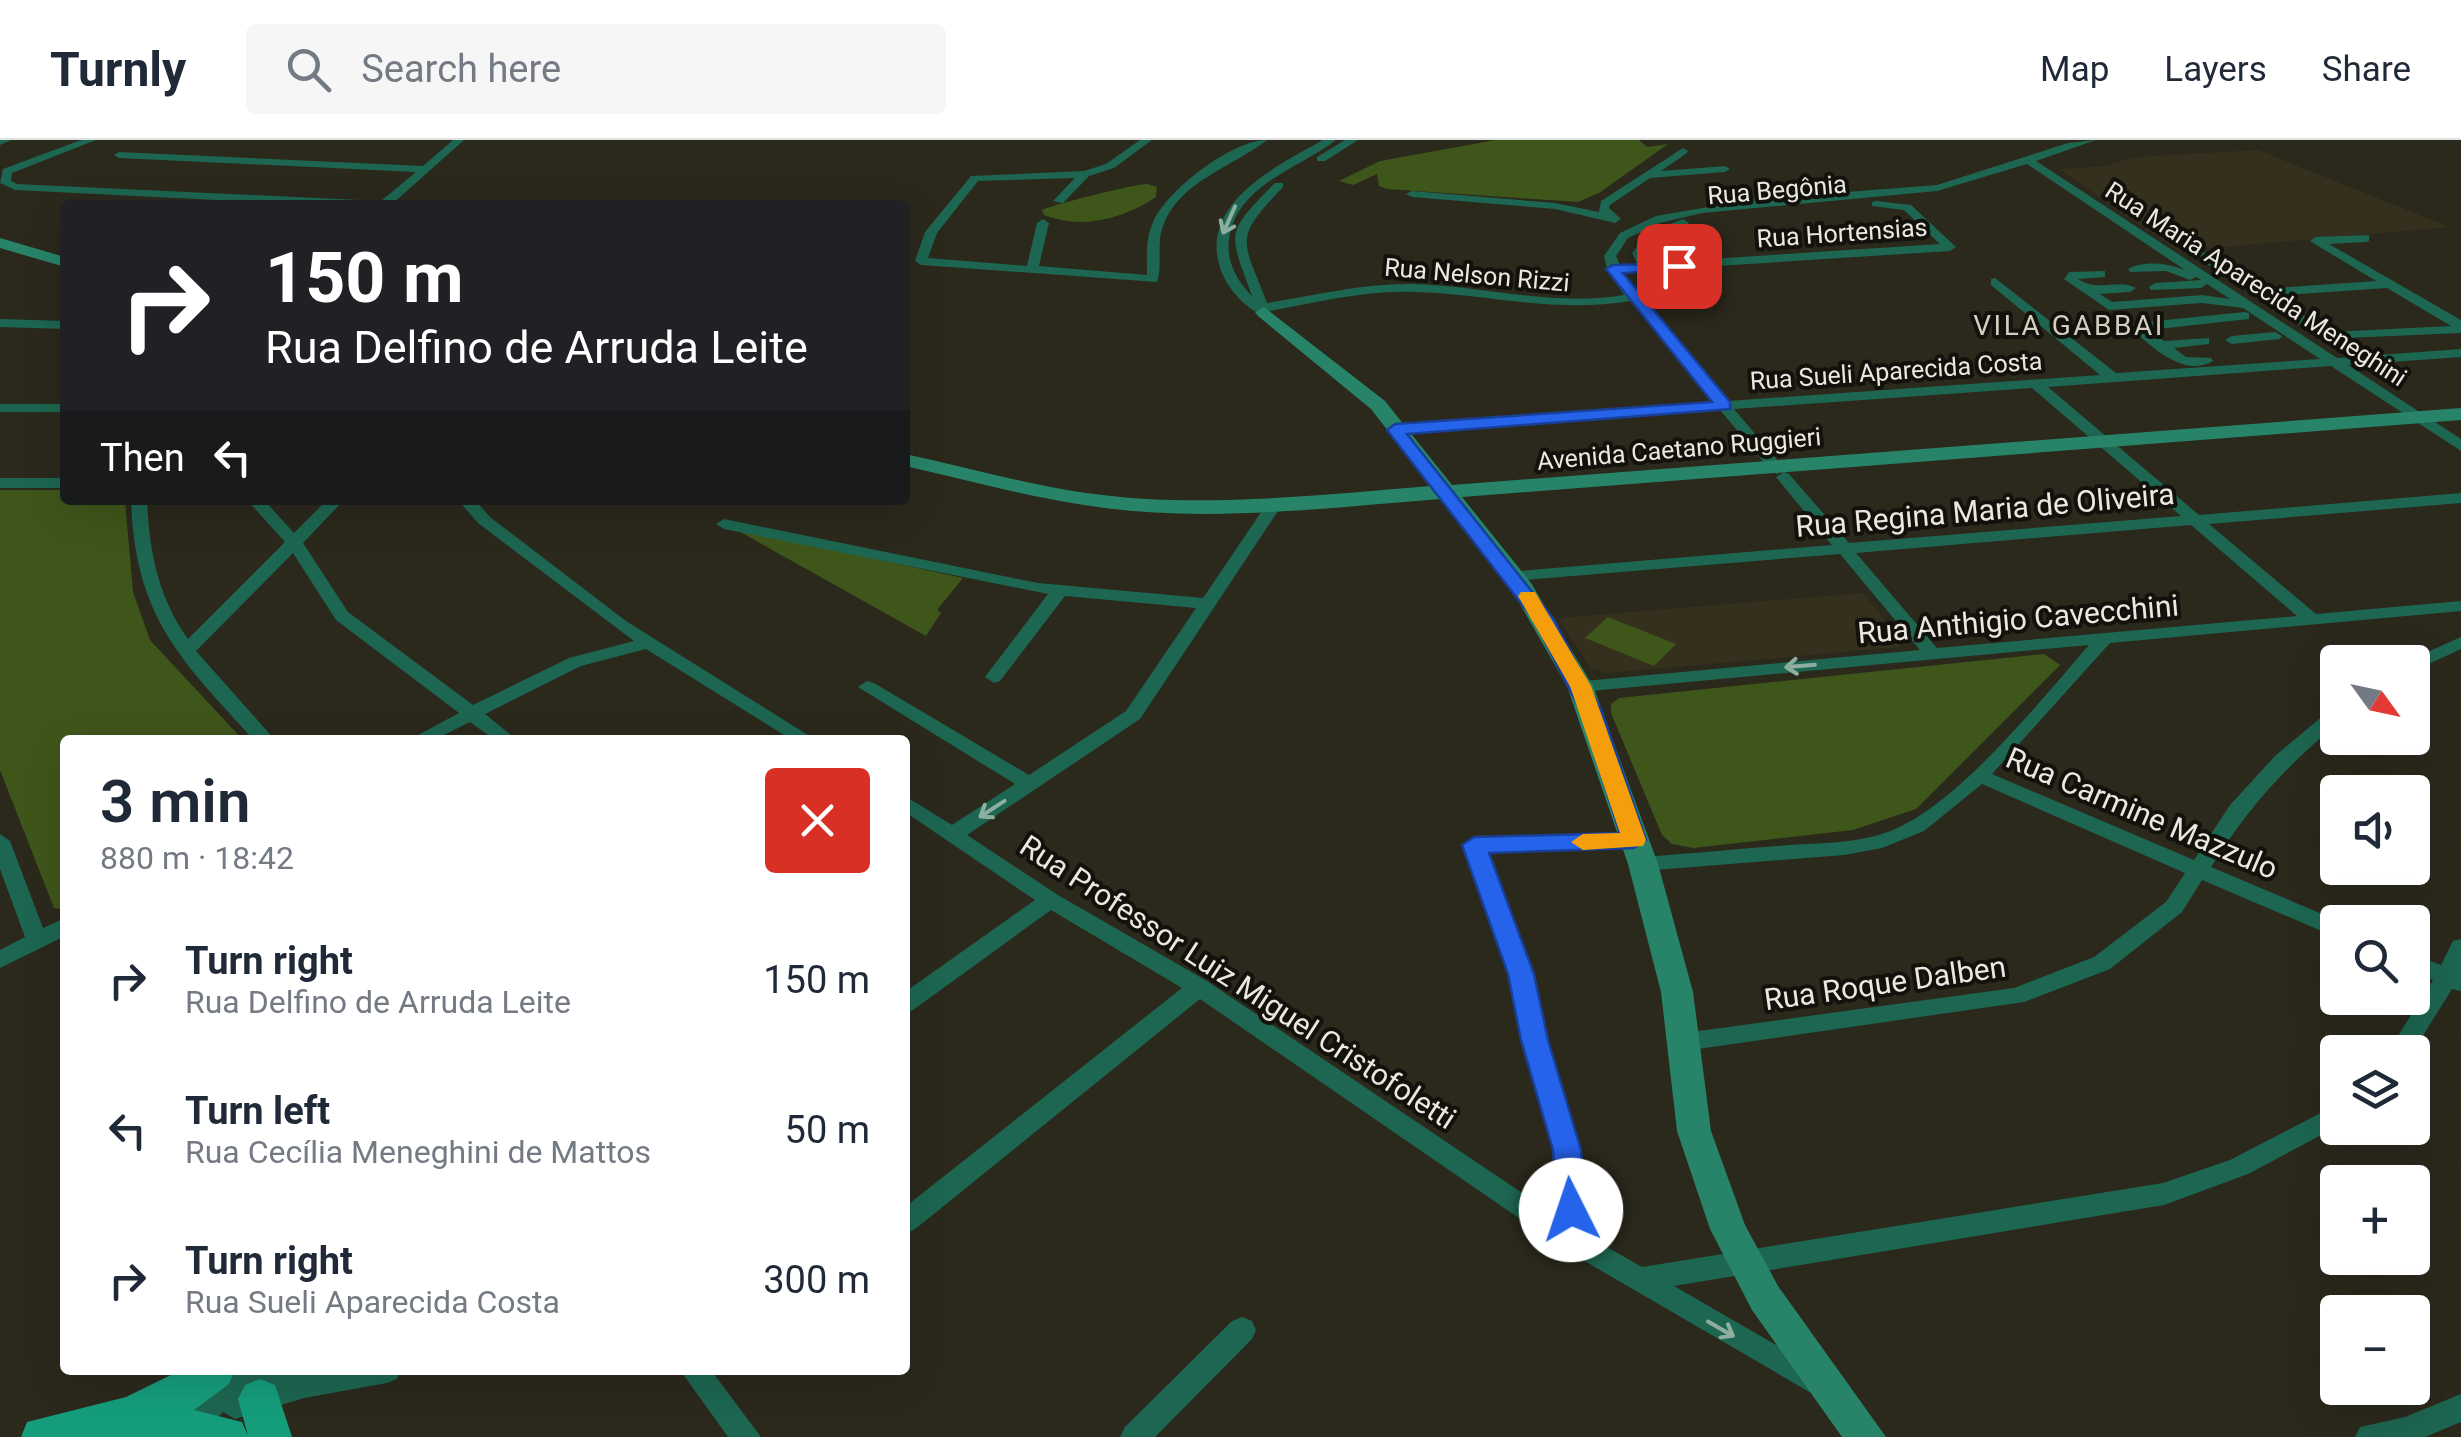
<!DOCTYPE html>
<meta charset="utf-8">
<style>
:root{--surface:#fff;--page:#f6f6f7;--text:#1f2937;--muted:#747a83;--line:#e0e1e3}
body{margin:0;font-family:Roboto,sans-serif;background:var(--page);color:var(--text);height:100vh;display:flex;flex-direction:column;font-size:38px;white-space:nowrap}
*{box-sizing:border-box;margin:0}
p{font-size:32px;color:var(--muted)}
.icon{flex:none;width:55px;height:55px;fill:none;stroke:currentColor;stroke-width:2;stroke-linecap:round;stroke-linejoin:round}
.map{position:relative;flex:1;overflow:hidden}
.drawer{position:absolute;left:60px;top:595px;width:850px;height:640px;display:flex;flex-direction:column;background:var(--surface);border-radius:10px;box-shadow:0 10px 40px #0002}
.drawer>*{flex:none}
.hud{position:absolute;left:60px;top:60px;width:850px;height:305px;border-radius:10px;box-shadow:0 10px 40px #0002;background:#202124;color:#fff;overflow:hidden}
.needle{width:65px;rotate:123deg}
.controls{position:absolute;left:2320px;top:505px;display:grid;gap:20px}
.controls a{display:grid;place-items:center;width:110px;height:110px;border-radius:10px;background:var(--surface);box-shadow:0 10px 40px #0002;font-size:50px}
.pin{position:absolute;display:grid;place-items:center;width:85px;height:85px;color:#fff;margin:-42px;border-radius:20px;box-shadow:0 5px 15px #0006}
.me{position:absolute;width:110px;margin:-55px;rotate:356deg;stroke-linejoin:round;filter:drop-shadow(0 0 8px #0008)}
.turn{display:flex;align-items:center;gap:35px;height:210px;padding:0 40px;font-size:45px}
.turn .icon{width:130px;height:130px;stroke-width:2.5}
.turn b{display:block;font-size:70px;line-height:85px}
.then{display:flex;align-items:center;height:95px;padding:0 40px;background:#0003;gap:20px;font-size:38px}
.round{display:grid;place-items:center;flex:none;width:105px;height:105px;border-radius:10px;background:var(--page)}
.head{display:flex;align-items:center;justify-content:space-between;height:170px;padding:0 40px}
h1{font-size:60px;font-weight:600;line-height:75px}
ul{padding:0;list-style:none}
li{display:flex;align-items:center;gap:30px;height:150px;padding:0 40px}
li div{flex:1}
li b{display:block;font-size:38px}
li em{font-style:normal}
header{display:flex;align-items:center;gap:60px;box-sizing:border-box;height:140px;padding:0 50px;background:var(--surface);border-bottom:2px solid var(--line)}
header strong{font-size:48px}
nav{display:flex;gap:55px;margin-inline-start:auto;font-size:35px}
.search{width:700px;height:90px;background:var(--page);display:flex;align-items:center;gap:25px;box-sizing:border-box;padding:0 35px;border-radius:10px;color:var(--muted);font-size:38px}
.map>svg:first-child{display:block}
.built{fill:#35301d}
.green{fill:#3f561a}
.lines{fill:none;stroke-linecap:round;stroke-linejoin:round}
.street{fill:#1d6651;fill-rule:evenodd}
.secondary{fill:#288469;fill-rule:evenodd}
.primary{fill:#159d7b;fill-rule:evenodd}
.oneway{stroke:#8eaea0}
.route{fill:#2563eb;stroke:#184099;stroke-width:2.5}
.slow{fill:#f59e0b}
.labels{text-anchor:middle;dominant-baseline:central;stroke-width:8;stroke-linejoin:round;paint-order:stroke}
.far-street-label{font-size:25px;fill:#eae8e0;stroke:#12110c}
.far-neighbourhood-label{font-size:28px;letter-spacing:2.5px;fill:#d3cfbf;stroke:#12110c}
.street-label{font-size:30px;fill:#eae8e0;stroke:#12110c}
</style>
<header>
<strong>Turnly</strong>
<div class="search"><svg class="icon" aria-label="search" viewBox="0 0 24 24"><circle cx="10" cy="10" r="6"/><path d="M15 15l6 6"/></svg>Search here</div>
<nav><a>Map</a><a>Layers</a><a>Share</a></nav>
</header>
<div class="map">
<svg width="2461" height="1297" viewBox="0 0 2461 1297">
<rect width="100%" height="100%" fill="#2b281c"/>
<path class="built" d="M 2258,10 L 2450,87 L 2179,111 L 2059,29 L 2104,26 L 2135,17 Z
M 1863,453 L 1902,500 L 1900,507 L 1607,533 L 1591,528 L 1558,478 Z"/>
<path class="green" d="M 1496,0 L 1639,0 L 1647,7 L 1668,4 L 1599,53 L 1578,62 L 1387,49 L 1379,46 L 1377,34 L 1353,45 L 1339,41 L 1380,21 Z
M 1147,44 L 1157,47 L 1156,57 C 1123,79 1082,90 1044,75 L 1042,70 C 1052,65 1134,44 1147,44 Z
M 0,350 L 65,350 L 65,360 L 125,360 L 133,452 L 150,500 L 243,600 L 65,600 L 65,770 L 54,768 L 0,630 Z
M 733,388 L 963,438 L 937,470 L 941,473 L 926,496 Z
M 1608,477 L 1676,504 L 1654,526 L 1585,498 Z
M 2044,514 L 2060,525 L 1916,669 L 1853,690 L 1693,708 L 1672,704 L 1662,695 L 1611,573 L 1611,564 L 1619,558 Z"/>
<g class="lines">
<path class="street" d="M 0,0 L 11,0 L 0,5 Z
M 81,0 L 96,0 L 12,33 L 11,41 L 17,44 L 381,61 L 416,32 L 119,18 L 114,15 L 119,12 L 423,26 L 453,0 L 464,0 L 391,65 L 314,65 L 15,50 L 0,43 L 3,29 Z
M 1140,0 L 1152,0 L 1114,28 L 1089,36 L 1063,63 L 1053,61 L 1075,38 L 978,41 L 937,93 L 928,118 L 1027,126 L 1037,83 L 1043,79 L 1049,83 L 1039,126 L 1147,135 C 1147,116 1145,98 1154,80 C 1169,49 1232,0 1267,0 C 1233,27 1179,41 1163,86 C 1156,105 1163,124 1157,142 L 921,125 L 915,121 L 925,92 L 971,36 L 1084,31 L 1106,24 Z
M 1323,0 L 1336,0 C 1299,29 1237,44 1229,99 C 1226,121 1237,141 1252,156 C 1228,90 1225,94 1275,43 L 1283,43 L 1283,47 C 1232,100 1243,99 1267,163 C 1316,155 1364,143 1414,144 C 1485,146 1553,167 1624,155 L 1607,129 L 1604,116 L 1620,93 L 1656,76 L 1755,59 L 1937,45 L 2068,3 L 2096,0 L 2036,21 L 2337,218 L 2461,209 L 2461,217 L 2348,225 L 2461,299 L 2461,311 L 2331,226 L 2048,247 L 2199,375 L 2461,353 L 2461,363 L 2209,384 L 2316,474 L 2461,461 L 2461,471 L 2110,503 L 1992,634 L 2194,720 L 2230,665 L 2275,616 L 2331,569 L 2338,567 L 2338,583 C 2283,629 2249,667 2211,727 L 2341,782 L 2338,782 L 2338,798 L 2202,740 L 2182,772 L 2110,829 L 2024,862 L 1684,911 L 1676,908 L 1672,902 L 1676,896 L 1684,893 L 2014,848 L 2094,817 L 2166,762 L 2185,733 L 1982,644 L 1924,691 L 1882,708 L 1844,715 L 1643,731 L 1636,729 L 1632,724 L 1636,719 L 1643,717 C 1692,713 1740,709 1789,705 C 1822,703 1857,703 1888,692 C 1956,667 2040,561 2089,505 L 1580,552 L 1571,546 L 1573,542 L 1920,510 L 1840,414 L 1513,441 L 1505,436 L 1507,432 L 1832,405 L 1776,337 L 1784,332 L 1789,334 L 1849,403 L 2181,376 L 2032,248 L 1734,269 L 1785,329 L 1777,334 L 1772,332 L 1720,270 L 1390,292 L 1388,289 L 1395,285 L 1713,262 L 1630,161 C 1556,174 1488,154 1415,152 C 1366,150 1318,162 1270,171 L 1264,176 C 1247,169 1230,152 1222,133 C 1195,65 1275,27 1323,0 ZM 2027,24 L 2185,130 C 2168,123 2144,120 2128,129 L 2130,132 L 2166,131 L 2190,140 L 2196,137 L 2201,140 L 2155,143 L 2149,147 L 2151,150 L 2201,148 L 2207,144 L 2230,159 L 2202,155 L 2112,162 L 2100,154 L 2130,152 L 2136,148 C 2117,138 2099,153 2078,139 L 2105,137 L 2105,131 L 2069,132 L 2064,139 L 2109,170 L 2202,163 L 2243,168 L 2320,219 L 2116,233 L 1995,138 L 1991,139 L 1991,145 L 2100,235 L 1728,261 L 1626,141 L 1622,132 L 1950,111 L 1956,107 L 1911,65 L 1876,61 L 1872,62 L 1872,66 L 1904,70 L 1940,104 L 1649,123 L 1644,113 L 1655,99 L 1687,85 L 1689,83 L 1683,79 L 1647,93 L 1632,113 L 1637,124 L 1620,125 L 1616,116 L 1628,98 L 1660,83 L 1702,73 L 1937,51 ZM 2191,385 L 2297,476 L 1937,508 L 1856,413 Z
M 1345,0 L 1358,0 L 1325,21 L 1317,21 L 1317,17 Z
M 1683,8 L 1688,11 L 1687,13 L 1661,31 L 1725,26 L 1730,29 L 1725,32 L 1650,38 L 1610,65 L 1609,68 L 1621,79 L 1615,83 L 1555,69 L 1412,57 L 1406,54 L 1412,51 L 1555,63 L 1599,72 L 1601,61 Z
M 2369,95 L 2369,101 L 2365,102 L 2329,104 L 2461,180 L 2461,193 L 2322,199 L 2190,113 L 2200,110 L 2262,149 L 2376,141 L 2310,101 L 2316,97 ZM 2387,148 L 2451,186 L 2330,192 L 2273,156 Z
M 2244,172 L 2249,173 L 2249,179 L 2149,190 L 2164,201 L 2209,198 L 2209,204 L 2174,208 L 2186,217 L 2211,218 L 2213,221 C 2184,238 2151,207 2130,187 L 2137,183 Z
M 0,179 L 65,181 L 65,189 L 0,187 Z
M 2275,192 L 2282,196 L 2280,199 L 2232,204 L 2225,200 L 2232,196 Z
M 0,264 L 65,264 L 65,272 L 0,272 Z
M 0,338 L 65,338 L 65,348 L 0,348 Z
M 131,360 L 147,360 C 149,410 158,457 188,499 L 285,402 L 247,360 L 264,360 L 294,393 L 327,360 L 344,360 L 303,403 L 348,472 L 473,565 L 569,518 L 634,501 L 478,383 L 458,360 L 475,360 L 490,377 L 626,481 L 816,600 L 792,600 L 646,509 L 581,526 L 485,574 L 517,600 L 495,600 L 470,582 L 434,600 L 409,600 L 459,573 L 336,480 L 293,413 L 196,511 L 275,600 L 254,600 C 180,519 135,477 131,360 Z
M 1274,360 L 1282,365 L 1140,579 L 967,695 L 1058,755 L 1207,841 L 1558,1077 L 1554,1010 L 1522,900 L 1510,834 L 1464,705 L 1474,698 L 1641,695 L 1644,700 L 1634,707 L 1487,712 L 1532,834 L 1546,900 L 1580,1010 L 1586,1095 L 1642,1127 L 2163,1043 L 2230,1020 L 2338,964 L 2338,986 L 2248,1034 L 2164,1065 L 1674,1146 L 1828,1235 L 1832,1244 L 1828,1253 L 1818,1257 L 1564,1109 L 1200,859 L 914,1090 L 905,1093 L 905,1067 L 1182,848 L 1051,770 L 913,870 L 905,873 L 905,852 L 1035,760 L 905,672 L 905,656 L 952,685 L 1015,644 L 858,547 L 867,541 L 874,543 L 1029,635 L 1126,571 L 1196,468 L 1065,456 L 1000,541 L 994,543 L 985,537 L 1048,454 L 724,389 L 716,384 L 724,379 L 1038,443 L 1203,458 L 1268,362 Z
M 2461,497 L 2461,509 L 2418,529 L 2412,530 L 2412,522 L 2405,522 Z
M 0,694 L 10,701 L 43,788 L 65,778 L 65,796 L 0,828 L 0,810 L 25,797 L 0,729 Z
M 2461,799 L 2461,851 L 2452,849 L 2412,913 L 2388,912 L 2433,840 L 2412,831 L 2412,814 L 2441,825 L 2453,801 Z
M 1242,1177 L 1252,1181 L 1256,1190 L 1252,1199 L 1155,1297 L 1120,1297 L 1125,1287 L 1232,1181 Z
M 198,1230 L 401,1230 L 397,1239 L 387,1243 L 304,1258 L 235,1279 L 223,1272 L 199,1297 L 177,1297 L 173,1288 C 181,1271 198,1262 207,1246 L 200,1243 Z
M 680,1230 L 711,1230 L 761,1297 L 728,1297 Z
M 2461,1254 L 2461,1282 L 2425,1297 L 2355,1297 L 2360,1287 L 2405,1277 Z"/>
<path class="secondary" d="M 0,98 L 65,117 L 65,127 L 0,108 Z
M 1264,167 L 1385,261 L 1452,345 L 2461,268 L 2461,280 L 1462,357 L 1531,443 L 1593,546 L 1658,724 L 1693,852 L 1711,991 L 1745,1085 L 1778,1146 L 1886,1297 L 1842,1297 L 1752,1170 L 1710,1089 L 1677,991 L 1661,852 L 1628,724 L 1567,546 L 1512,450 L 1441,359 C 1324,368 1200,384 1084,365 C 1024,356 964,339 905,326 L 905,314 C 965,327 1025,344 1086,353 C 1199,369 1318,355 1431,346 L 1371,269 L 1258,176 L 1255,172 Z"/>
<path class="primary" d="M 181,1230 L 235,1230 L 229,1244 L 194,1270 L 242,1282 L 248,1296 L 238,1259 L 245,1245 L 260,1239 L 275,1245 L 292,1297 L 21,1297 L 27,1282 L 126,1257 Z"/>
</g>
<defs><path id="oneway-shaft" d="M-6 0H5M1.5-3L5.5 0L1.5 3" fill="none" stroke-width="1.6" stroke-linecap="round" stroke-linejoin="round" transform="scale(2.5)"/></defs>
<g class="oneway">
<use href="#oneway-shaft" transform="translate(1229 80) rotate(114)"/>
<use href="#oneway-shaft" transform="translate(1800 526) rotate(175)"/>
<use href="#oneway-shaft" transform="translate(992 669) rotate(147)"/>
<use href="#oneway-shaft" transform="translate(1721 1189) rotate(30)"/>
</g>
<path class="route" d="M 1684,123 L 1679,130 L 1623,133 L 1730,262 L 1730,269 L 1407,294 L 1553,478 L 1602,572 L 1646,700 L 1634,708 L 1489,713 L 1534,834 L 1548,900 L 1581,1010 L 1586,1070 L 1582,1079 L 1571,1083 L 1560,1079 L 1556,1070 L 1553,1010 L 1521,900 L 1508,834 L 1462,705 L 1474,697 L 1620,693 L 1581,572 L 1534,480 L 1387,290 L 1395,284 L 1712,262 L 1606,129 L 1613,125 Z"/>
<path class="slow" d="M 1521,452 L 1535,452 L 1591,546 L 1646,700 L 1643,706 L 1583,710 L 1571,702 L 1583,694 L 1620,693 L 1570,546 L 1518,456 Z"/>
<g class="labels">
<g class="far-street-label">
<text transform="translate(1777 50) rotate(-5)">Rua Begônia</text>
<text transform="translate(1842 93) rotate(-4)">Rua Hortensias</text>
<text transform="translate(1477 135) rotate(5)">Rua Nelson Rizzi</text>
<text transform="translate(2256 144) rotate(33)">Rua Maria Aparecida Meneghini</text>
<text transform="translate(1896 231) rotate(-4)">Rua Sueli Aparecida Costa</text>
<text transform="translate(1679 309) rotate(-5)">Avenida Caetano Ruggieri</text>
</g>
<g class="far-neighbourhood-label">
<text x="2069" y="185">VILA GABBAI</text>
</g>
<g class="street-label">
<text transform="translate(1985 370) rotate(-5)">Rua Regina Maria de Oliveira</text>
<text transform="translate(2018 479) rotate(-5)">Rua Anthigio Cavecchini</text>
<text transform="translate(2142 673) rotate(23)">Rua Carmine Mazzulo</text>
<text transform="translate(1238 842) rotate(33)">Rua Professor Luiz Miguel Cristofoletti</text>
<text transform="translate(1885 843) rotate(-8)">Rua Roque Dalben</text>
</g>
</g>
</svg>
<div class="controls">
<a><svg class="needle" viewBox="-14 -14 28 28"><path d="M0-13l5 13h-10z" fill="#e53935"/><path d="M0 13l5-13h-10z" fill="#747a83"/></svg></a>
<a><svg class="icon" aria-label="sound" viewBox="0 0 24 24"><path d="M4 9h4l5-4v14l-5-4H4zM17 9q2 3 0 6"/></svg></a>
<a><svg class="icon" aria-label="search" viewBox="0 0 24 24"><circle cx="10" cy="10" r="6"/><path d="M15 15l6 6"/></svg></a>
<a><svg class="icon" aria-label="layers" viewBox="0 0 24 24"><path d="M12 4l9 5-9 5-9-5zM3 14l9 5 9-5"/></svg></a>
<a>+</a>
<a>−</a>
</div>
<div class="pin" style="left:1679px;top:126px;background:#d93025"><svg class="icon" aria-label="arrive" viewBox="0 0 24 24"><path d="M6 21V4h12l-3 4 3 4H6"/></svg></div>
<svg class="me" style="left:1571px;top:1070px" viewBox="-20 -20 40 40"><circle r="19" fill="#fff"/><path d="M0-13L10 11 0 6-10 11z" fill="#2563eb"/></svg>
<div class="hud">
<div class="turn"><svg class="icon" aria-label="right" viewBox="0 0 24 24"><path d="M7 20v-9h11M14 6l5 5-5 5"/></svg><div><b>150 m</b>Rua Delfino de Arruda Leite</div></div>
<div class="then">Then<svg class="icon" aria-label="left" viewBox="0 0 24 24"><path d="M17 20v-9H6M10 6l-5 5 5 5"/></svg></div>
</div>
<section class="drawer">
<div class="head"><div><h1>3 min</h1><p>880 m · 18:42</p></div><a class="round" style="background:#d93025;color:#fff"><svg class="icon" aria-label="close" viewBox="0 0 24 24"><path d="M6 6l12 12M18 6L6 18"/></svg></a></div>
<ul>
<li><svg class="icon" aria-label="right" viewBox="0 0 24 24"><path d="M7 20v-9h11M14 6l5 5-5 5"/></svg><div><b>Turn right</b><p>Rua Delfino de Arruda Leite</p></div><em>150 m</em></li>
<li><svg class="icon" aria-label="left" viewBox="0 0 24 24"><path d="M17 20v-9H6M10 6l-5 5 5 5"/></svg><div><b>Turn left</b><p>Rua Cecília Meneghini de Mattos</p></div><em>50 m</em></li>
<li><svg class="icon" aria-label="right" viewBox="0 0 24 24"><path d="M7 20v-9h11M14 6l5 5-5 5"/></svg><div><b>Turn right</b><p>Rua Sueli Aparecida Costa</p></div><em>300 m</em></li>
</ul>
</section>
</div>
